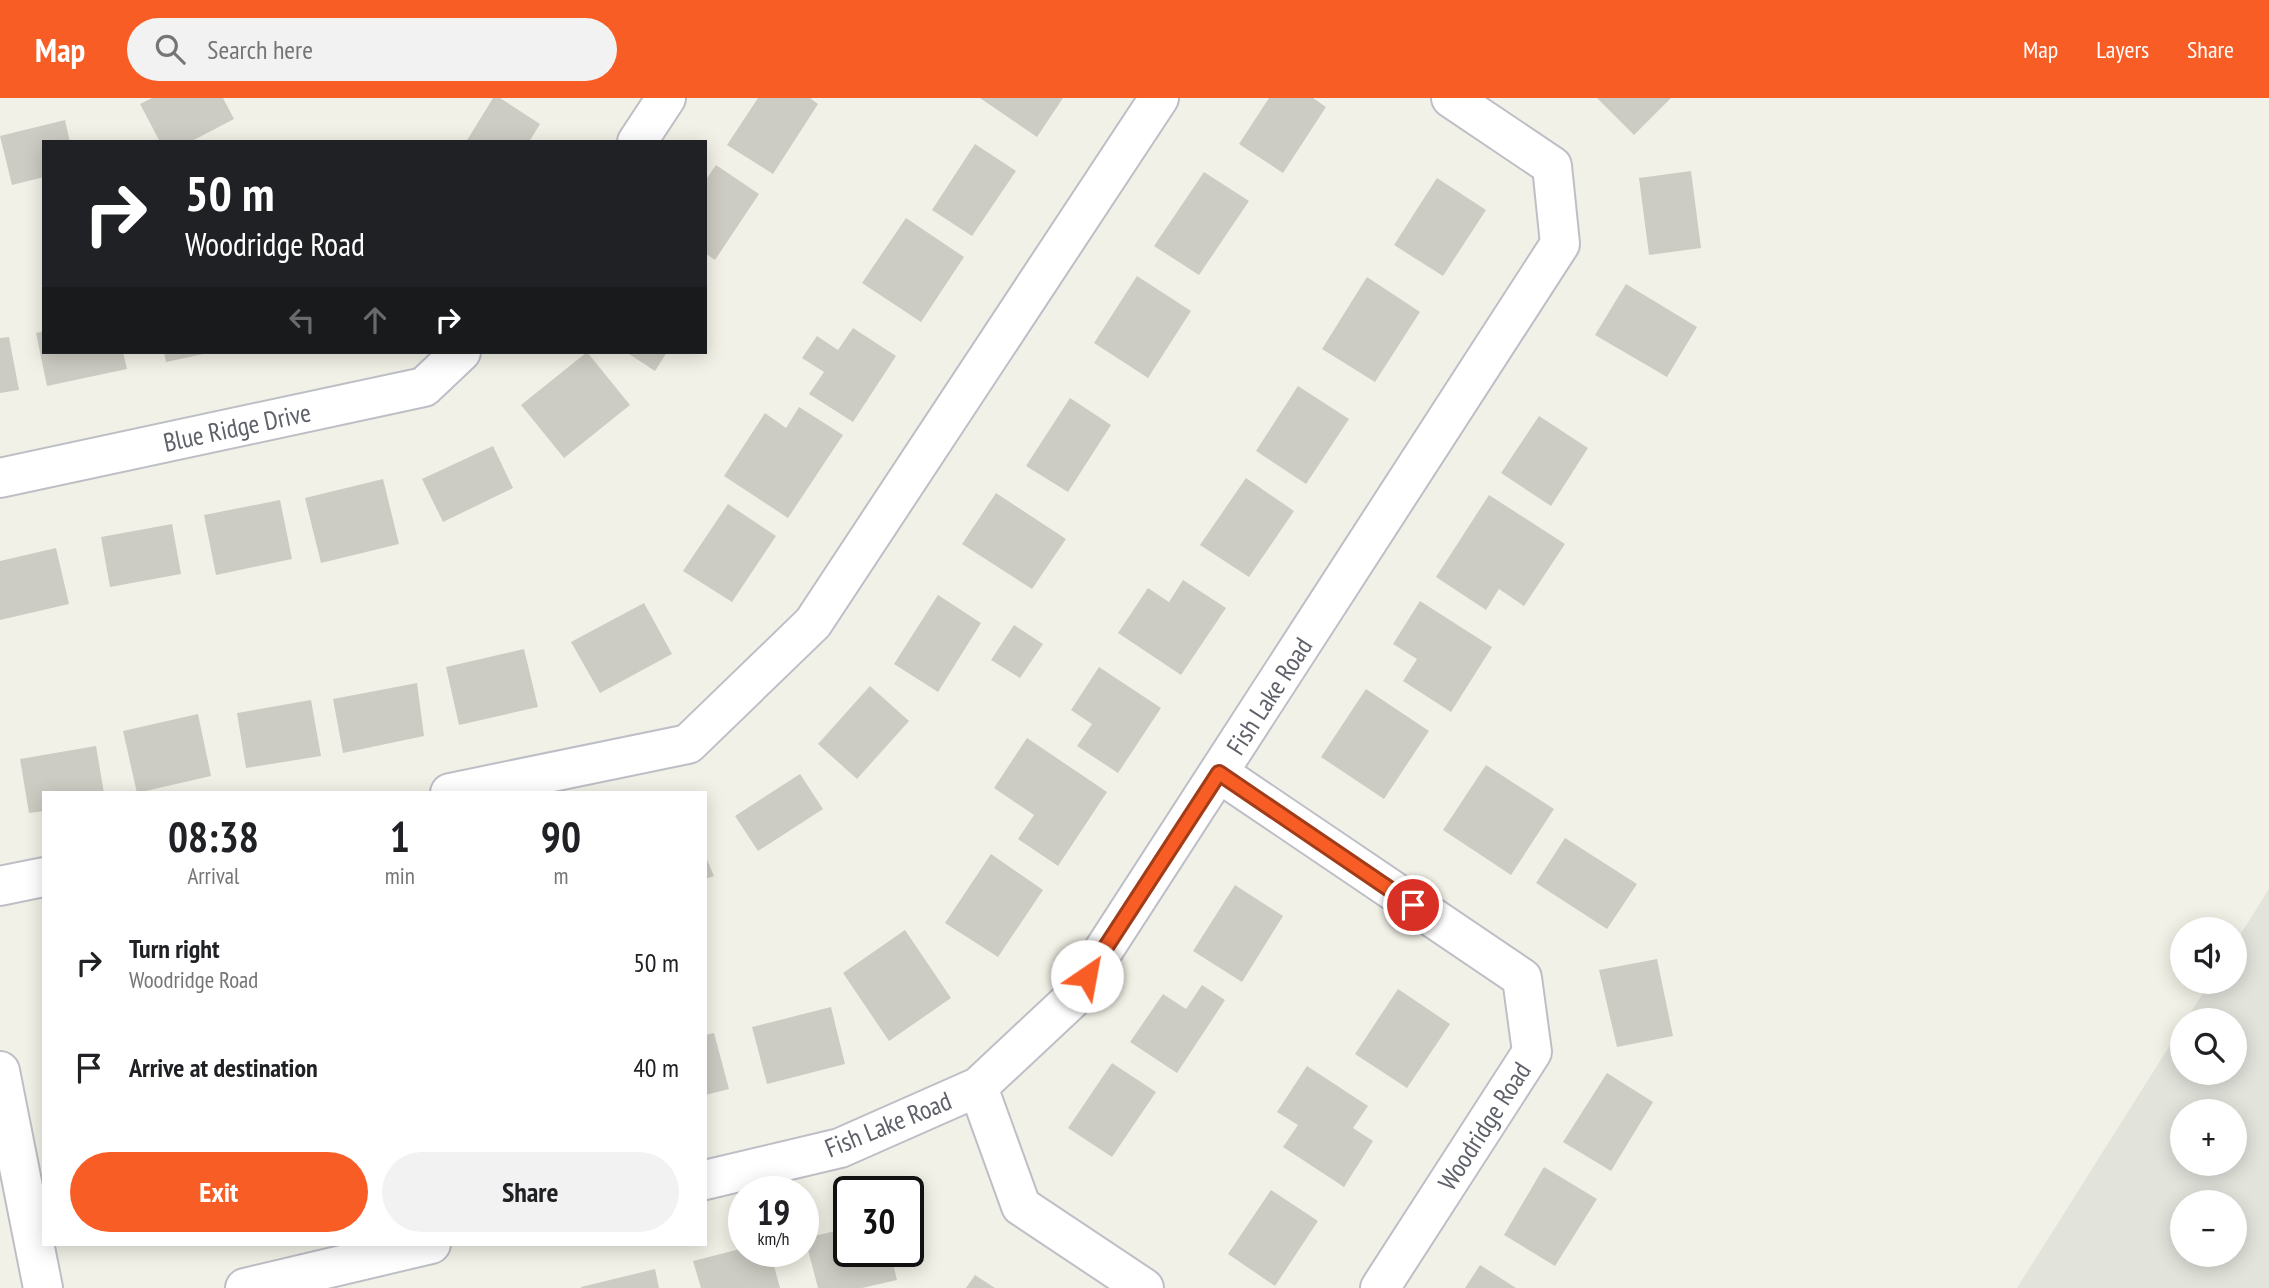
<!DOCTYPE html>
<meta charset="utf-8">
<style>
:root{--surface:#fff;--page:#f2f2f2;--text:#202124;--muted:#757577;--accent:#f85d26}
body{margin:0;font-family:"PT Sans Narrow",sans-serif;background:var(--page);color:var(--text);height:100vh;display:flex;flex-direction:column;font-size:26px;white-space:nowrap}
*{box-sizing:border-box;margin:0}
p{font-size:23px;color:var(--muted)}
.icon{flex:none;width:38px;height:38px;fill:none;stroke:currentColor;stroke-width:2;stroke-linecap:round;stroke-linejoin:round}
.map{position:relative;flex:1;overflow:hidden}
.panel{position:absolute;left:42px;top:693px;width:665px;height:455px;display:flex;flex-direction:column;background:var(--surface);border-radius:0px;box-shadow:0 4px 18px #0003}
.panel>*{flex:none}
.guide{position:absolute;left:42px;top:42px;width:665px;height:214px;border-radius:0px;box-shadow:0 4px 18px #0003;background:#202124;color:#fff;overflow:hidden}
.controls{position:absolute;left:2170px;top:819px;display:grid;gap:14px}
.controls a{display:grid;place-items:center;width:77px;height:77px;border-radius:50%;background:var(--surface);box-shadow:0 4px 18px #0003;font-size:35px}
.speed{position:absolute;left:728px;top:1078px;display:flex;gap:14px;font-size:35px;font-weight:700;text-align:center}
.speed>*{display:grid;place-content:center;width:91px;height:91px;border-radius:50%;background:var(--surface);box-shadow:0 4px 18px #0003;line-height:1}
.speed small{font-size:18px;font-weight:400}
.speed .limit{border:4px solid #111;border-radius:10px;background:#fff;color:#111}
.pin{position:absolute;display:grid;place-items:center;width:60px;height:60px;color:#fff;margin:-30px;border:4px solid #fff;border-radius:50%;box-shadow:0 2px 7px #0007}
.me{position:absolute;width:77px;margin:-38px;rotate:33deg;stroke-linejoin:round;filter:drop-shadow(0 0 5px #0008)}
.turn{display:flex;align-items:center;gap:24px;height:147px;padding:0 28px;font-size:32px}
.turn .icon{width:91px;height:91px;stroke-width:2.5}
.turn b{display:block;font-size:49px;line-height:60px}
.lanes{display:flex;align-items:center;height:66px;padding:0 28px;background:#0003;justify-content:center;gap:35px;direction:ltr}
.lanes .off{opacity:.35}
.eta{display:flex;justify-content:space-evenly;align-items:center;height:119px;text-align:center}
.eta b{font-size:42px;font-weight:800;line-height:49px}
.button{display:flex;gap:14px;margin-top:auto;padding:14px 28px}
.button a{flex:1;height:80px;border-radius:42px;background:var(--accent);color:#fff;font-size:28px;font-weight:800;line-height:80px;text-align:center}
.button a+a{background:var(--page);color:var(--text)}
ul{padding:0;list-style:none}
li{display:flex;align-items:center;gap:21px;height:105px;padding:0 28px}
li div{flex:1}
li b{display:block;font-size:26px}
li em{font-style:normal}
header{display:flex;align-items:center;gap:42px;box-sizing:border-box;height:98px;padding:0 35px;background:var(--accent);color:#fff}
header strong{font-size:33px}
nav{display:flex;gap:38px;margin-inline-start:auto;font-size:24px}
.search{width:490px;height:63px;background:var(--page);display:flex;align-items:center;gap:18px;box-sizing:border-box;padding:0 24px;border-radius:38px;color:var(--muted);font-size:26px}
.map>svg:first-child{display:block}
.industrial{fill:#e2e3db;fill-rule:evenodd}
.building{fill:#cdccc4}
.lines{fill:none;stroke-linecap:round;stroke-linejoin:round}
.minor-casing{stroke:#bebfc6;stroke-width:42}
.minor{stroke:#fff;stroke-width:38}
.route-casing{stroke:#a13c19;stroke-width:18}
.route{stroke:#f85d26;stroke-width:12}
.labels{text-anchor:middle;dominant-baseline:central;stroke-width:6;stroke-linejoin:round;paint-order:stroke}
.street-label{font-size:26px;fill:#5e6169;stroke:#fff}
</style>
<header>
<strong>Map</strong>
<div class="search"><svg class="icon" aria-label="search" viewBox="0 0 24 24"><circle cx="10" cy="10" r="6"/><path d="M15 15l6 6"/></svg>Search here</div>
<nav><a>Map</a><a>Layers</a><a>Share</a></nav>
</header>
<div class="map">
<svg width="2269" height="1190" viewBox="0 0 2269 1190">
<rect width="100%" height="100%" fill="#f2f1e7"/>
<path class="industrial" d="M 2269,791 L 2269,1190 L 2017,1190 L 2182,928 L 2182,975 L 2235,975 L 2235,922 L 2186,922 L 2210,884 L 2235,884 L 2235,845 ZM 2182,1013 L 2235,1013 L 2235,1066 L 2182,1066 ZM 2235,1104 L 2235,1157 L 2182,1157 L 2182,1104 Z"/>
<path class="building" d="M 152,0 L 223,0 L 234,21 L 190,44 L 160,44 L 140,6 Z
M 493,0 L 500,0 L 540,26 L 529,44 L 466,44 Z
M 758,0 L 810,0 L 818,6 L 773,76 L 727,47 Z
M 980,0 L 1063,0 L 1037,39 Z
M 1269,0 L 1313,0 L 1326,9 L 1283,75 L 1239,46 Z
M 1597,0 L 1671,0 L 1634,37 Z
M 65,22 L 70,44 L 44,44 L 44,79 L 12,87 L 0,38 Z
M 975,46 L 1016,73 L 972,138 L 932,112 Z
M 716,67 L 759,96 L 715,162 L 705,155 L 705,83 Z
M 1691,73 L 1701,150 L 1649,157 L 1639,80 Z
M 1204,74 L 1249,103 L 1199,177 L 1154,148 Z
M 1437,80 L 1486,112 L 1443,178 L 1394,147 Z
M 906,120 L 964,159 L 921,224 L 862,185 Z
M 1137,178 L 1191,213 L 1148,280 L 1094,245 Z
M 1367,179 L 1420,214 L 1375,284 L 1322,251 Z
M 1626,186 L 1697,229 L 1667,279 L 1595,237 Z
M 853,230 L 896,258 L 853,324 L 809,296 L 824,274 L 802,260 L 817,238 L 838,252 Z
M 44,233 L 44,254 L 123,254 L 127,271 L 47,288 L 36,235 Z
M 9,239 L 19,292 L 0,295 L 0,240 Z
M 164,254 L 208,254 L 208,255 L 166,264 Z
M 587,254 L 630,307 L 564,360 L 521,307 Z
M 626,254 L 667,254 L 655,273 Z
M 1298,288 L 1349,321 L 1306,386 L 1256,353 Z
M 1070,300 L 1111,327 L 1068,394 L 1026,368 Z
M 799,309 L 843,337 L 788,420 L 724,378 L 765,315 L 786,330 Z
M 1539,318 L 1588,350 L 1551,408 L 1501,375 Z
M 493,348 L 513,390 L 443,424 L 422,381 Z
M 1246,380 L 1294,413 L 1249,479 L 1200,447 Z
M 383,381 L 399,446 L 321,465 L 305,400 Z
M 996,395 L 1066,441 L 1032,491 L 962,446 Z
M 1489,397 L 1565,446 L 1524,508 L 1499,491 L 1486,512 L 1436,479 Z
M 280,402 L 292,461 L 216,477 L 204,417 Z
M 728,406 L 776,438 L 732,504 L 683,473 Z
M 172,426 L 181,476 L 110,489 L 101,439 Z
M 56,450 L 69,506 L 0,522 L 0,463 Z
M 1183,482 L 1226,510 L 1181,577 L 1118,535 L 1148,490 L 1169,504 Z
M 938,497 L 981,525 L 938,594 L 894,566 Z
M 1420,503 L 1492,549 L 1451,614 L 1403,583 L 1417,561 L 1393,546 Z
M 644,505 L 672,556 L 600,595 L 571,544 Z
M 1014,527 L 1043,546 L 1020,580 L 991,562 Z
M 524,551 L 538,609 L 459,627 L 446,569 Z
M 1099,569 L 1161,610 L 1118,675 L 1077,648 L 1092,626 L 1071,612 Z
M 417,585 L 424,638 L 343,655 L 333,601 Z
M 870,588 L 909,623 L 857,681 L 818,646 Z
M 1366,591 L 1429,633 L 1384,701 L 1321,659 Z
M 311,602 L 321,658 L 246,670 L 237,615 Z
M 198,616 L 211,678 L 137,695 L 123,633 Z
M 1027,640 L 1107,694 L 1058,768 L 1018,741 L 1034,717 L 994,690 Z
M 96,648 L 104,695 L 44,695 L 44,713 L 29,715 L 20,661 Z
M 1486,667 L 1554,711 L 1511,777 L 1443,732 Z
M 800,676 L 823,711 L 758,753 L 735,718 Z
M 1565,740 L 1637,786 L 1607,831 L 1536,785 Z
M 991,756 L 1043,792 L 998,859 L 945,825 Z
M 705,757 L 714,778 L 705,781 Z
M 1235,787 L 1283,818 L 1242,884 L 1193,853 Z
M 905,832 L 951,900 L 889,943 L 843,875 Z
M 1657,861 L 1673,938 L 1617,949 L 1599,872 Z
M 1202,887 L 1225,902 L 1177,975 L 1130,944 L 1163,896 L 1186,911 Z
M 1398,891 L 1450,926 L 1407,990 L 1355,956 Z
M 831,909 L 845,966 L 767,986 L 752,929 Z
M 714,935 L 729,991 L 705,997 L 705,937 Z
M 1112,965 L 1156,994 L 1112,1059 L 1068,1030 Z
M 1307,968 L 1368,1008 L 1353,1030 L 1373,1043 L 1344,1089 L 1283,1049 L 1298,1027 L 1277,1014 Z
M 1607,975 L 1653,1004 L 1611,1073 L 1563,1044 Z
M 1544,1069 L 1597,1101 L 1555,1168 L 1504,1137 Z
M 1271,1092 L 1318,1123 L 1275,1188 L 1228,1156 Z
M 849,1130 L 849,1153 L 890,1153 L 897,1182 L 862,1190 L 818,1190 L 805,1140 Z
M 744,1150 L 744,1153 L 770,1153 L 780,1190 L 701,1190 L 693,1163 Z
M 1480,1167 L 1516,1190 L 1465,1190 Z
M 655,1171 L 659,1190 L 581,1190 L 581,1189 Z
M 975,1177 L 995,1190 L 966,1190 Z"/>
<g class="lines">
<g class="minor-casing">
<path id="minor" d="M 637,44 L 666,0
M 0,380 L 424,289 L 461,254
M 1219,675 L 1522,880 L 1532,954 L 1380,1190
M 450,695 L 688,646 L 813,525 L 1159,0
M 0,788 L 44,779
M 0,973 L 43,1190
M 978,989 L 1021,1108 L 1144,1190
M 705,1082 L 840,1050 L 978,989 L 1072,901 L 1560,146 L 1552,68 L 1451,0
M 245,1190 L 431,1146"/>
</g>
<use href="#minor" class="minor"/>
</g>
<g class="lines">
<g class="route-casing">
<path id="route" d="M 1087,878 L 1219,675 L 1413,807"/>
</g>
<use href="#route" class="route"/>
</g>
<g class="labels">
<g class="street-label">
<text transform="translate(237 329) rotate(-12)">Blue Ridge Drive</text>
<text transform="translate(1269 598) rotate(-57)">Fish Lake Road</text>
<text transform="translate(888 1026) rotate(-22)">Fish Lake Road</text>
<text transform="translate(1484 1028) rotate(-57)">Woodridge Road</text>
</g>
</g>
</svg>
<div class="controls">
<a><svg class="icon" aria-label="sound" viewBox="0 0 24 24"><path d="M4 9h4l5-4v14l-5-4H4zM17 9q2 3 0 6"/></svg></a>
<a><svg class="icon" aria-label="search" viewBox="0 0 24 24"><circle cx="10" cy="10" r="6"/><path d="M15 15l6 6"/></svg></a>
<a>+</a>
<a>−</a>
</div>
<div class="speed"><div>19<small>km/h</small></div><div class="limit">30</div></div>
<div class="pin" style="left:1413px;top:807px;background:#d93025"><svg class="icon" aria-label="arrive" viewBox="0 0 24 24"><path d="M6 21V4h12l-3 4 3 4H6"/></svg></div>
<svg class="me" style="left:1087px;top:878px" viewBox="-20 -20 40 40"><circle r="19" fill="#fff"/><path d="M0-13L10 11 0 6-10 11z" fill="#f85d26"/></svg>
<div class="guide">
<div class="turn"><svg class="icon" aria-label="right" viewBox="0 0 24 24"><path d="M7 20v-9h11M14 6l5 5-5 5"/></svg><div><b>50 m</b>Woodridge Road</div></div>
<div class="lanes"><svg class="icon off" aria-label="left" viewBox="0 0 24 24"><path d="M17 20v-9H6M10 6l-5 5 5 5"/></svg><svg class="icon off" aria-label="ahead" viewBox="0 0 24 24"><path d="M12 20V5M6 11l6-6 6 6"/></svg><svg class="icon" aria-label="right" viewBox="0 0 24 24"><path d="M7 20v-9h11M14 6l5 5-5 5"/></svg></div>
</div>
<section class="panel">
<div class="eta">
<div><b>08:38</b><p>Arrival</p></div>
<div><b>1</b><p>min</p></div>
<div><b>90</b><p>m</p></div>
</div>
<ul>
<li><svg class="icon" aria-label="right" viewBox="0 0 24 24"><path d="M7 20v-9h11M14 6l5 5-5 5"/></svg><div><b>Turn right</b><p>Woodridge Road</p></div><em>50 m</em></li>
<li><svg class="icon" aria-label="arrive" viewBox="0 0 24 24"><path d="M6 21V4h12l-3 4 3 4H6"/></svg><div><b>Arrive at destination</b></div><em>40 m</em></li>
</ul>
<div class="button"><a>Exit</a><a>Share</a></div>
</section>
</div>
